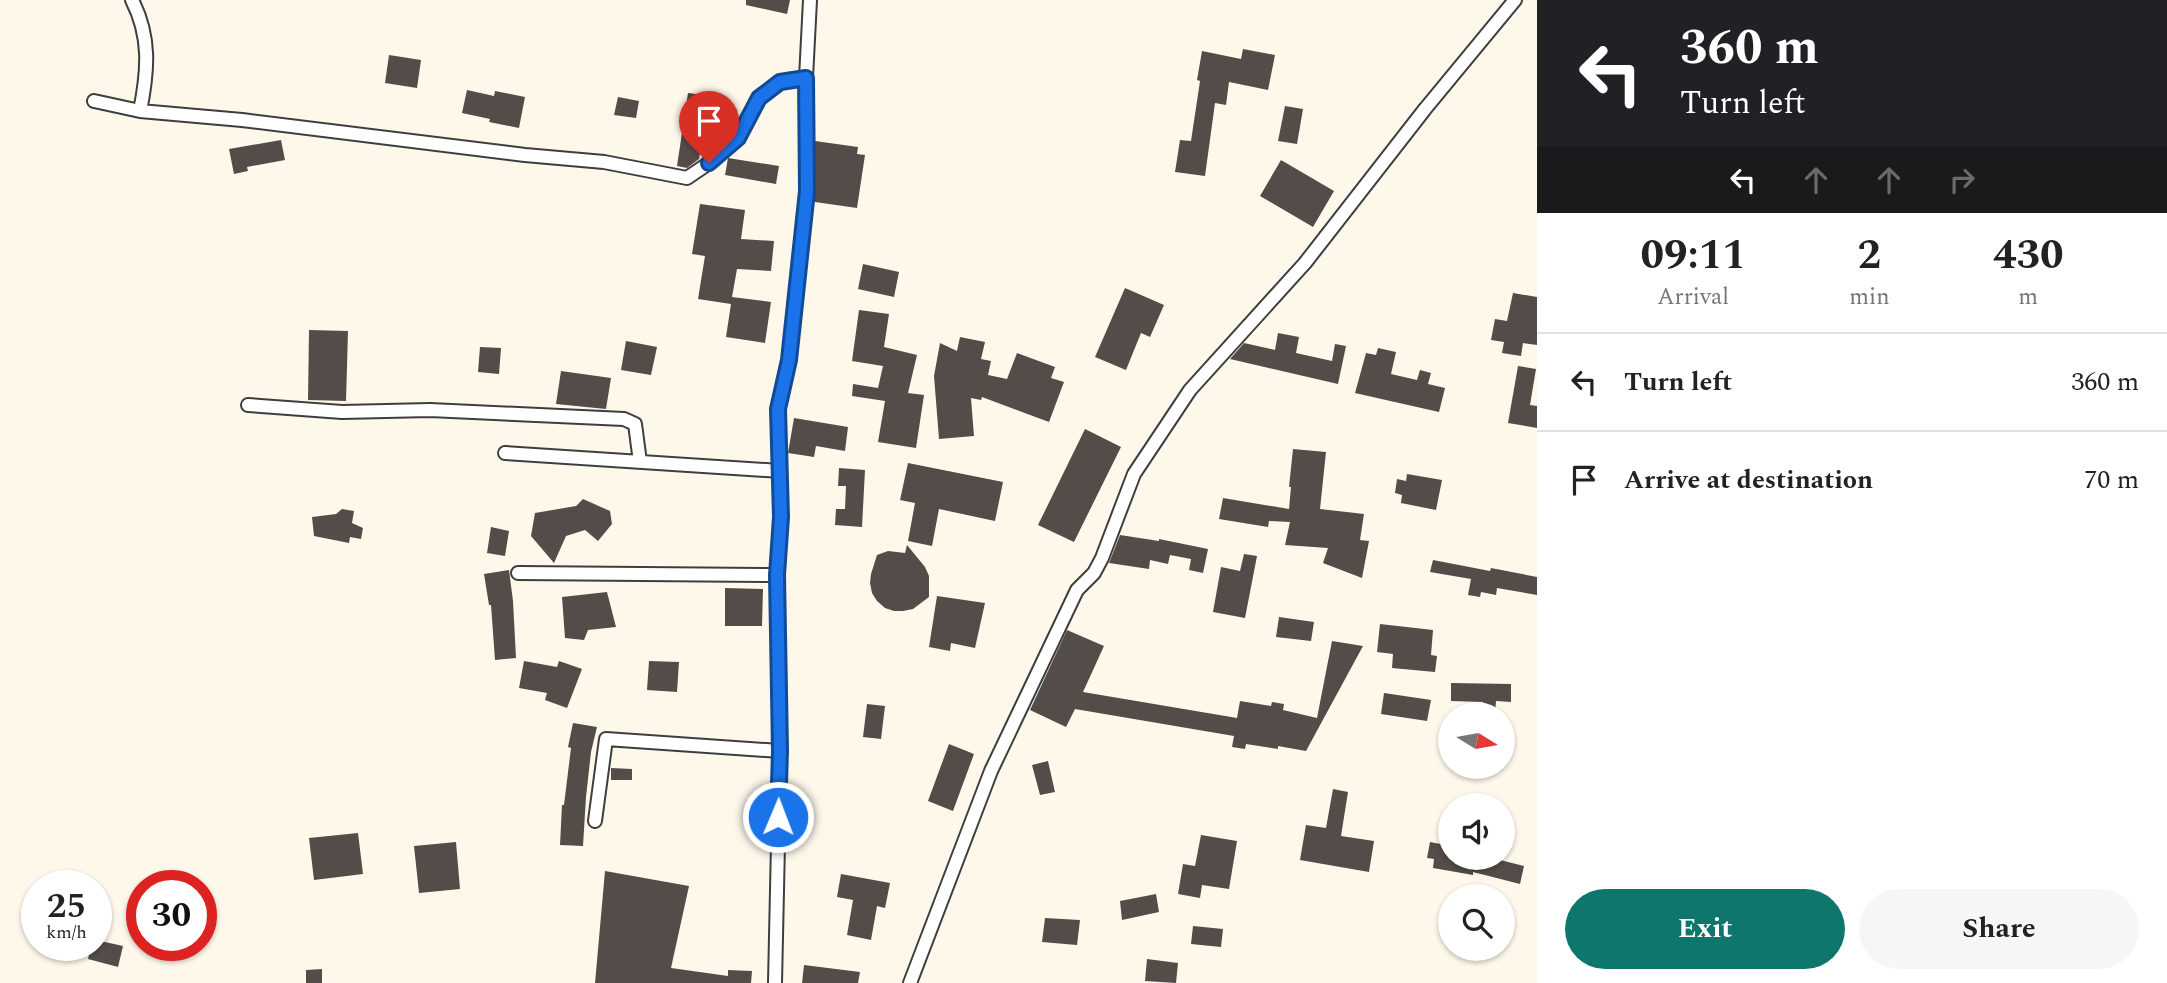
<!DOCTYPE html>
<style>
:root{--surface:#fff;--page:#f6f6f6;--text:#222;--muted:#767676;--line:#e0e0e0;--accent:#0f766e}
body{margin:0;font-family:Spectral,serif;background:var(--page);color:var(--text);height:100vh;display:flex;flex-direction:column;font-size:26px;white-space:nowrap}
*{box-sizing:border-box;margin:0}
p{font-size:23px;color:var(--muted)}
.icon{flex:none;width:38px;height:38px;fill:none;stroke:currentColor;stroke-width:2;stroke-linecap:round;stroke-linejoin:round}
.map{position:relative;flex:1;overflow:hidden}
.side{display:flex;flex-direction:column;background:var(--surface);width:630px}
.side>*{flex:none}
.banner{background:#202124;color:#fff;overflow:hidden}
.needle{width:46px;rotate:101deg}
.controls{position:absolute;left:1438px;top:702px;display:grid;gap:14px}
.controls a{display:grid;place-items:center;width:77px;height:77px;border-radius:50%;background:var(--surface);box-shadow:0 2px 5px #0004;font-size:35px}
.speed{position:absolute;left:21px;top:870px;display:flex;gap:14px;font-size:35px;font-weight:700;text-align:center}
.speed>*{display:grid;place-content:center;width:91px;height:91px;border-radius:50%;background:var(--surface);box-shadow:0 2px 5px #0004;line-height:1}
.speed small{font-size:18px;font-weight:400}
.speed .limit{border:10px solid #d22;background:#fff;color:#111}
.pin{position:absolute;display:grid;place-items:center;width:60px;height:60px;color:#fff;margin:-72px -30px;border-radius:50% 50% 50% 0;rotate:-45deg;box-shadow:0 0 7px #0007}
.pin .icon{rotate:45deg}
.me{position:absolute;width:77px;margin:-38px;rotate:1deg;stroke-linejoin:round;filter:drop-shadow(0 0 5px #0008)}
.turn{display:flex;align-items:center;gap:24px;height:147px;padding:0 28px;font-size:32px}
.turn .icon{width:91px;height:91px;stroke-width:2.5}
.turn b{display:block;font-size:49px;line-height:60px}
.lanes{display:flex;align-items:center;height:66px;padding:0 28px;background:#0003;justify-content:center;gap:35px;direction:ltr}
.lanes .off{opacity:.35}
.eta{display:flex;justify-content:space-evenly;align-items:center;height:119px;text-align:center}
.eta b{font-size:42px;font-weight:700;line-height:49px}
.cta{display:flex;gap:14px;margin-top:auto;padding:14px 28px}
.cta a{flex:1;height:80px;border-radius:42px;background:var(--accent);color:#fff;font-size:28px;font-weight:700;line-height:80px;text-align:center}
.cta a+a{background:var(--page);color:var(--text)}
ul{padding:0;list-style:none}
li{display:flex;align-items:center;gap:21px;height:98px;padding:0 28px;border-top:2px solid var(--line)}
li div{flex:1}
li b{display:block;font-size:26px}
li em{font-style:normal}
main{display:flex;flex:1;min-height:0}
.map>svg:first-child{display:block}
.building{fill:#534c49}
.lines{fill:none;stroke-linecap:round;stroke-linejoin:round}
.minor-casing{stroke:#3e3e3e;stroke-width:16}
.minor{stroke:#fff;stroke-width:12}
.route-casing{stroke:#114b97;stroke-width:18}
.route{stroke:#1a73e8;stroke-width:12}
</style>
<main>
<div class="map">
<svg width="1537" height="983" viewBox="0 0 1537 983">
<rect width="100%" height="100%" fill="#fef8eb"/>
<path class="building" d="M 746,0 L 790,0 L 787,14 L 746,5 Z
M 1243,49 L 1275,55 L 1268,90 L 1229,82 L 1226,105 L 1215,103 L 1205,176 L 1175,172 L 1180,140 L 1191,141 L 1200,81 L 1197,80 L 1202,51 L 1241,59 Z
M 389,55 L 421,60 L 417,88 L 385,83 Z
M 467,90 L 494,96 L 495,91 L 525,97 L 519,128 L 489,122 L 490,119 L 462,113 Z
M 688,93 L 710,96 L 709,106 L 725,108 L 721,137 L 703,135 L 699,159 L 687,168 L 677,166 Z
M 618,97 L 639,101 L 636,118 L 614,115 Z
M 1285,106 L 1303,109 L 1297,144 L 1278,141 Z
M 281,140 L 285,160 L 247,167 L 248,171 L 234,174 L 229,149 Z
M 815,141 L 858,147 L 857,154 L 865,155 L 857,208 L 815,202 Z
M 728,158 L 779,166 L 776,184 L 725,175 Z
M 1281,160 L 1334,191 L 1313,227 L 1260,196 Z
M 700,204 L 745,210 L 741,239 L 774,241 L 771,271 L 737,269 L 732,297 L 771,302 L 765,343 L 726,337 L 731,304 L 698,299 L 705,256 L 692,254 Z
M 863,264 L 899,272 L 894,297 L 858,289 Z
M 1125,288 L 1164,305 L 1150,337 L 1141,333 L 1126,370 L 1095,357 Z
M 1513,293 L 1537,297 L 1537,345 L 1523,343 L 1521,356 L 1502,353 L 1504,342 L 1491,340 L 1495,319 L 1507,321 Z
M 859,310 L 889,314 L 884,347 L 917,355 L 908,393 L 924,395 L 916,448 L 878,442 L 885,401 L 852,396 L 853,384 L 878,388 L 883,366 L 852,361 Z
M 309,330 L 348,331 L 346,401 L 308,400 Z
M 1278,333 L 1299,337 L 1296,353 L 1332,361 L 1335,344 L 1346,346 L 1338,384 L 1230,359 L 1244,343 L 1275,350 Z
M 960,337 L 985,342 L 981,359 L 991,361 L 988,375 L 1007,379 L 1017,353 L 1055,367 L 1051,378 L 1064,382 L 1049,422 L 982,397 L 981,400 L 971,398 L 974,436 L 939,439 L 934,376 L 940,343 L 957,351 Z
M 626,341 L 657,347 L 651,375 L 621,370 Z
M 480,347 L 501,348 L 499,374 L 478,372 Z
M 1378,348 L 1396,352 L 1391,374 L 1417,380 L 1420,370 L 1431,373 L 1428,384 L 1445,388 L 1439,412 L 1355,393 L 1366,353 L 1376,355 Z
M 1518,366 L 1536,369 L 1530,405 L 1537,406 L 1537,428 L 1508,423 Z
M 561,371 L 611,378 L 606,409 L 556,404 Z
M 794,418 L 848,427 L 845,451 L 816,446 L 814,457 L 788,453 Z
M 1085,429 L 1121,447 L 1074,542 L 1038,525 Z
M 1293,449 L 1326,452 L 1320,509 L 1364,514 L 1360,540 L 1369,541 L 1362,578 L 1323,563 L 1328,548 L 1285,545 L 1290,522 L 1269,521 L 1268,527 L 1219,519 L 1223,498 L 1289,509 L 1291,487 L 1289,487 Z
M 908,463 L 1003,482 L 995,521 L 939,509 L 932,546 L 908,541 L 915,503 L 900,500 Z
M 839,468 L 865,470 L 862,527 L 835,525 L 836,509 L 845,509 L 846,486 L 838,486 Z
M 1407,474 L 1442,480 L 1436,510 L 1401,503 L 1402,495 L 1395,493 L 1397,479 L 1406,481 Z
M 583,499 L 610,511 L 612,524 L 598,541 L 585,530 L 566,536 L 554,563 L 531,536 L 535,513 L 576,506 Z
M 342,509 L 354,511 L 352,523 L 363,528 L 361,539 L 350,537 L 349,543 L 314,536 L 312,517 L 336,514 Z
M 491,527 L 509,531 L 505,556 L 487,553 Z
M 1120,535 L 1159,541 L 1159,539 L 1208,549 L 1203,573 L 1189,570 L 1191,559 L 1170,555 L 1168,564 L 1150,560 L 1149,569 L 1109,563 Z
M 907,545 L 925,567 L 929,576 L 929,597 L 913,609 L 903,611 L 894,611 L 885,608 L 877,601 L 872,593 L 870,583 L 871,574 L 877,555 L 888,551 L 905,553 Z
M 1244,554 L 1257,556 L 1245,618 L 1213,612 L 1221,567 L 1240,571 Z
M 1433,560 L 1490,571 L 1491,568 L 1537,577 L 1537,595 L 1497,588 L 1496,595 L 1481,592 L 1480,597 L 1468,595 L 1471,579 L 1430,572 Z
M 509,570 L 513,601 L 516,658 L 495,660 L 491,605 L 489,605 L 484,574 Z
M 725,588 L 763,589 L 762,626 L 725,626 Z
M 607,592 L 616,627 L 588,630 L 584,640 L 565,638 L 562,597 Z
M 937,596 L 985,603 L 975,648 L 951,643 L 950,651 L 929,647 Z
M 1279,617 L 1314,622 L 1311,641 L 1276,637 Z
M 1380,624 L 1433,630 L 1431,655 L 1437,656 L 1435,672 L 1392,668 L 1393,654 L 1377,652 Z
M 1067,630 L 1104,646 L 1083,692 L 1237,718 L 1240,701 L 1271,706 L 1272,702 L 1284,704 L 1283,710 L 1317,718 L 1332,641 L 1363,646 L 1306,751 L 1278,746 L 1278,749 L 1246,744 L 1245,749 L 1232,747 L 1234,736 L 1075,709 L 1066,727 L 1030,710 Z
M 524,661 L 557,667 L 559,661 L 582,669 L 567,708 L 545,700 L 547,693 L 519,688 Z
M 649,661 L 679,662 L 677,692 L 647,690 Z
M 1451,683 L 1511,684 L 1511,702 L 1496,701 L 1495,714 L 1482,714 L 1483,702 L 1451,701 Z
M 1384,693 L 1431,700 L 1427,721 L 1381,714 Z
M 867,704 L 885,706 L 881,739 L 863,737 Z
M 573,723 L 597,727 L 591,752 L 586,797 L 583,846 L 560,845 L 562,805 L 564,805 L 571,748 L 568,747 Z
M 949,744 L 974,754 L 953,811 L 928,801 Z
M 1048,761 L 1055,792 L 1040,795 L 1032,765 Z
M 611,768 L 632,769 L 632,780 L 611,780 Z
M 1333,789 L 1348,792 L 1341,836 L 1374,841 L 1369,872 L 1300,860 L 1306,825 L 1326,828 Z
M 358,833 L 363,874 L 314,880 L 309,838 Z
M 1201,835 L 1237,841 L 1229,889 L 1202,885 L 1200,898 L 1178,894 L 1183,864 L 1195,866 Z
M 456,842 L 460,889 L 419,893 L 414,846 Z
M 1430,842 L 1451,846 L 1451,858 L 1492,858 L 1524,866 L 1520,884 L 1473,872 L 1473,875 L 1433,868 L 1434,859 L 1427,858 Z
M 605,871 L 689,886 L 671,968 L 728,976 L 728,970 L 752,971 L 751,983 L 595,983 Z
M 841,874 L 890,883 L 885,908 L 877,906 L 871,940 L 847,935 L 853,900 L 837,897 Z
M 1156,894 L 1159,912 L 1122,920 L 1120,901 Z
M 1045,918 L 1080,920 L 1077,945 L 1042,942 Z
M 1193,926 L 1223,929 L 1221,947 L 1191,944 Z
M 96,940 L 123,946 L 118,967 L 88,959 L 91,945 L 96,945 Z
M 1147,959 L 1178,963 L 1176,983 L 1145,981 Z
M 804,965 L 860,972 L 858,983 L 802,983 Z
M 322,969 L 322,983 L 306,983 L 306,970 Z"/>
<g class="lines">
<g class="minor-casing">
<path id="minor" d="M 94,101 L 140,111 C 148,71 151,37 132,0
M 140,111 L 242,120 L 525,155 L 604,162 L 687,178 L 709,163 L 738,138 L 759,98 L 780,82 L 806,78
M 248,405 L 342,412 L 430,410 L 624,419 L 635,424 L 640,462
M 505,453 L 780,471
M 518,573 L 777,575
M 595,821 L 606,739 L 780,751
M 775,983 L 780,751 L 777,575 L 781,517 L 778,409 L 789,360 L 807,191 L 806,78 L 810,0
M 910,983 L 991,771 L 1077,590 L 1094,573 L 1102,558 L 1134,474 L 1190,390 L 1305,263 L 1425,109 L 1515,0"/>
</g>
<use href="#minor" class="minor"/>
</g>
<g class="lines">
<g class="route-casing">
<path id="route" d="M 709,163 L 738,138 L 759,98 L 780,82 L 806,78 L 807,191 L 789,360 L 778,409 L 781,517 L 777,575 L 780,751 L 778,817"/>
</g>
<use href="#route" class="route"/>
</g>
</svg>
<div class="controls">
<a><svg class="needle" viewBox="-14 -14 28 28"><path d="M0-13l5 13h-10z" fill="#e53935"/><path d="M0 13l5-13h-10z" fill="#767676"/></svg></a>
<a><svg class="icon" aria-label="sound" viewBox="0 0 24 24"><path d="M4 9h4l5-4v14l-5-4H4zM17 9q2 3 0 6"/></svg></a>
<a><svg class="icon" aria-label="search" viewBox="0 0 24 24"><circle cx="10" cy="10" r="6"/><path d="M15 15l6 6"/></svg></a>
</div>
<div class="speed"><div>25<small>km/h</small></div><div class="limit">30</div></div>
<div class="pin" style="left:709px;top:163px;background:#d93025"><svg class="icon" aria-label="arrive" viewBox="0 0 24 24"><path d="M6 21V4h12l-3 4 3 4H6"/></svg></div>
<svg class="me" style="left:778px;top:817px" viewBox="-20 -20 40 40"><circle r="17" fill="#1a73e8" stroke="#fff" stroke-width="3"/><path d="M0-11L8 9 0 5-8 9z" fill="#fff"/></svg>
</div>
<section class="side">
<div class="banner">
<div class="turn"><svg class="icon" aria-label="left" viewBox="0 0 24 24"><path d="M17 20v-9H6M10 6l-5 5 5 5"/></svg><div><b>360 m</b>Turn left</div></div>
<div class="lanes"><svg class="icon" aria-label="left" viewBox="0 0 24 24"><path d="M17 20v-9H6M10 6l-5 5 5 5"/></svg><svg class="icon off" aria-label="ahead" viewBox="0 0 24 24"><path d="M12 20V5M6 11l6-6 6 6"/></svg><svg class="icon off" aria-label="ahead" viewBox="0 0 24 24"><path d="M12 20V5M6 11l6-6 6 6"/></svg><svg class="icon off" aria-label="right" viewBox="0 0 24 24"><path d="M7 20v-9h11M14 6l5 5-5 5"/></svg></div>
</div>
<div class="eta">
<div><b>09:11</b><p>Arrival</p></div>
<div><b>2</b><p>min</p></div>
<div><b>430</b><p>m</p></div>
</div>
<ul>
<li><svg class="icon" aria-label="left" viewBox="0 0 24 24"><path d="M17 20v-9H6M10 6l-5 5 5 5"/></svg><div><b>Turn left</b></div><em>360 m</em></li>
<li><svg class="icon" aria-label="arrive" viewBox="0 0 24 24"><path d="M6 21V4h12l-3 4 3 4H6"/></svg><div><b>Arrive at destination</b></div><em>70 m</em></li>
</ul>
<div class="cta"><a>Exit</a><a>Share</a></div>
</section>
</main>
